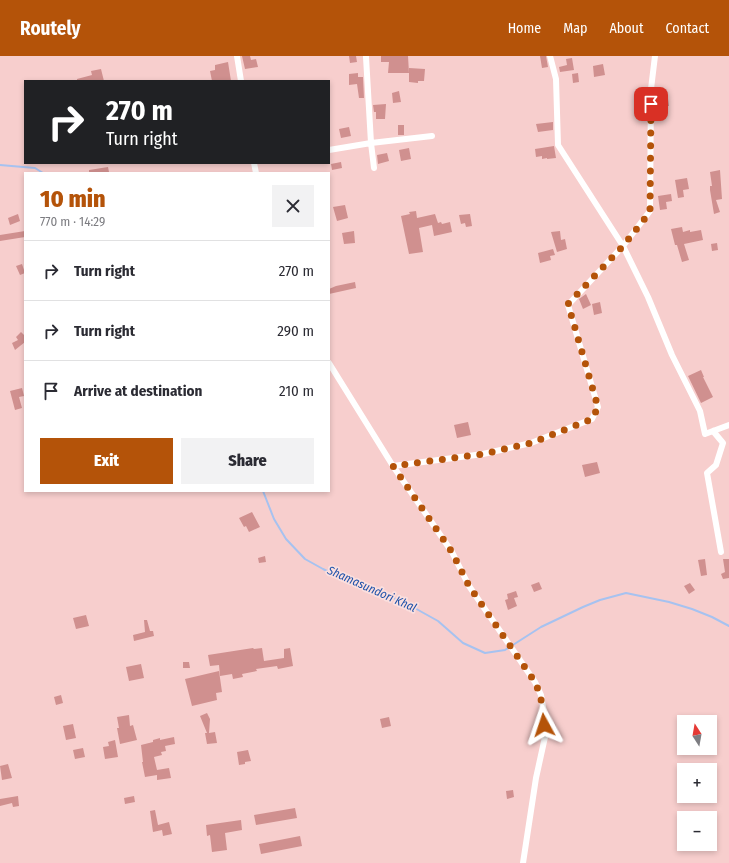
<!DOCTYPE html>
<meta charset="utf-8">
<style>
:root{--surface:#fff;--page:#f2f2f3;--text:#2b2b33;--muted:#7c7c81;--line:#e1e1e2;--accent:#b45309}
body{margin:0;font-family:"Fira Sans Condensed",sans-serif;background:var(--page);color:var(--text);height:100vh;display:flex;flex-direction:column;font-size:15px;white-space:nowrap}
*{box-sizing:border-box;margin:0}
p{font-size:13px;color:var(--muted)}
.icon{flex:none;width:22px;height:22px;fill:none;stroke:currentColor;stroke-width:2;stroke-linecap:round;stroke-linejoin:round}
.map{position:relative;flex:1;overflow:hidden}
.side{position:absolute;left:24px;top:116px;width:306px;height:320px;display:flex;flex-direction:column;background:var(--surface);border-radius:0px;box-shadow:0 2px 6px #0003}
.side>*{flex:none}
.hud{position:absolute;left:24px;top:24px;width:306px;height:84px;border-radius:0px;box-shadow:0 2px 6px #0003;background:#202124;color:#fff;overflow:hidden}
.needle{width:26px;rotate:349deg}
.controls{position:absolute;left:677px;top:659px;display:grid;gap:8px}
.controls a{display:grid;place-items:center;width:40px;height:40px;border-radius:0px;background:var(--surface);box-shadow:0 2px 6px #0003;font-size:20px}
.pin{position:absolute;display:grid;place-items:center;width:34px;height:34px;color:#fff;margin:-17px;border-radius:8px;box-shadow:0 2px 6px #0006}
.me{position:absolute;width:44px;margin:-22px;rotate:355deg;stroke-linejoin:round;filter:drop-shadow(0 0 3px #0008)}
.turn{display:flex;align-items:center;gap:14px;height:84px;padding:0 16px;font-size:18px}
.turn .icon{width:52px;height:52px;stroke-width:2.5}
.turn b{display:block;font-size:28px;line-height:34px}
.round{display:grid;place-items:center;flex:none;width:42px;height:42px;border-radius:0px;background:var(--page)}
.overview{display:flex;align-items:center;justify-content:space-between;height:68px;padding:0 16px}
h1{font-size:24px;font-weight:800;line-height:30px;color:var(--accent)}
.cta{display:flex;gap:8px;margin-top:auto;padding:8px 16px}
.cta a{flex:1;height:46px;border-radius:0px;background:var(--accent);color:#fff;font-size:16px;font-weight:800;line-height:46px;text-align:center}
.cta a+a{background:var(--page);color:var(--text)}
ul{padding:0;list-style:none}
li{display:flex;align-items:center;gap:12px;height:60px;padding:0 16px;border-top:1px solid var(--line)}
li div{flex:1}
li b{display:block;font-size:15px}
li em{font-style:normal}
header{display:flex;align-items:center;gap:24px;box-sizing:border-box;height:56px;padding:0 20px;background:var(--accent);color:#fff}
header strong{font-size:19px}
nav{display:flex;gap:22px;margin-inline-start:auto;font-size:14px}
.map>svg:first-child{display:block}
.lines{fill:none;stroke-linecap:round;stroke-linejoin:round}
.stream{stroke:#a6c2f0;stroke-width:2}
.building{fill:#d0908f}
.street{stroke:#fff;stroke-width:6}
.route{stroke:#b45309;stroke-width:7;stroke-dasharray:0 12.6}
.labels{text-anchor:middle;dominant-baseline:central;stroke-width:3.5;stroke-linejoin:round;paint-order:stroke}
.water-label{font-size:12px;font-style:italic;fill:#1e52aa;stroke:#fbdfde}
</style>
<header>
<strong>Routely</strong>
<nav><a>Home</a><a>Map</a><a>About</a><a>Contact</a></nav>
</header>
<div class="map">
<svg width="729" height="807" viewBox="0 0 729 807">
<rect width="100%" height="100%" fill="#f7cecd"/>
<g class="lines">
<path class="stream" d="M 0,109 L 35,112 L 43,117
M 263,435 L 274,463 L 286,483 L 305,503 L 323,513 L 357,530 L 402,545 L 438,565 L 463,587 L 485,597 L 505,594 L 541,571 L 583,551 L 600,544 L 626,537 L 669,546 L 692,553 L 712,561 L 729,570"/>
</g>
<path class="building" d="M 242,0 L 250,0 L 251,4 L 256,3 L 258,11 L 245,13 Z
M 349,0 L 356,0 L 357,6 L 350,7 Z
M 381,0 L 408,0 L 409,17 L 388,17 L 389,6 L 381,6 Z
M 540,0 L 546,0 L 548,11 L 542,12 Z
M 572,2 L 574,14 L 560,16 L 559,11 L 567,9 L 566,3 Z
M 228,6 L 231,25 L 212,25 L 210,15 L 215,14 L 215,9 Z
M 603,8 L 605,19 L 594,21 L 593,10 Z
M 409,12 L 425,13 L 424,25 L 418,25 L 418,27 L 409,26 Z
M 101,13 L 104,25 L 77,25 L 77,23 L 92,19 L 91,15 Z
M 358,17 L 358,21 L 363,21 L 364,42 L 359,42 L 357,28 L 349,29 L 349,18 Z
M 578,17 L 579,26 L 573,27 L 572,18 Z
M 399,35 L 401,46 L 393,47 L 392,37 Z
M 668,43 L 669,50 L 666,50 L 667,59 L 660,60 L 658,44 Z
M 386,48 L 385,63 L 376,63 L 376,56 L 374,56 L 373,49 Z
M 553,66 L 553,74 L 538,76 L 536,68 Z
M 398,69 L 404,69 L 404,79 L 398,79 Z
M 349,71 L 351,80 L 341,82 L 339,73 Z
M 554,90 L 556,102 L 547,103 L 547,102 L 542,103 L 542,100 L 536,101 L 535,93 Z
M 409,92 L 411,103 L 401,105 L 399,94 Z
M 387,97 L 389,105 L 378,108 L 377,99 Z
M 341,106 L 342,112 L 332,114 L 331,108 Z
M 108,111 L 109,116 L 89,117 L 89,114 Z
M 720,114 L 722,143 L 716,144 L 720,156 L 714,158 L 710,134 L 710,130 L 712,130 L 710,116 Z
M 687,122 L 689,133 L 683,134 L 684,141 L 678,142 L 675,124 Z
M 671,138 L 672,145 L 666,146 L 667,153 L 660,154 L 658,140 Z
M 345,149 L 348,162 L 337,165 L 333,151 Z
M 416,155 L 417,162 L 435,158 L 438,167 L 441,166 L 442,168 L 450,166 L 452,176 L 434,180 L 432,169 L 419,172 L 423,196 L 409,198 L 401,160 L 410,158 L 409,156 Z
M 18,158 L 20,165 L 10,169 L 8,162 Z
M 470,158 L 472,170 L 466,171 L 465,167 L 461,168 L 459,159 Z
M 682,171 L 683,176 L 690,174 L 690,176 L 701,174 L 703,184 L 684,188 L 689,204 L 682,206 L 677,189 L 675,189 L 671,173 Z
M 25,175 L 25,181 L 0,185 L 0,179 Z
M 354,175 L 355,187 L 344,188 L 342,177 Z
M 560,175 L 561,184 L 565,183 L 567,193 L 557,196 L 551,176 Z
M 717,187 L 718,194 L 712,195 L 711,188 Z
M 553,193 L 555,199 L 550,200 L 551,204 L 540,207 L 538,197 Z
M 22,208 L 25,217 L 20,219 L 16,210 Z
M 355,226 L 356,232 L 329,238 L 329,233 L 336,230 Z
M 586,238 L 591,249 L 583,253 L 579,243 Z
M 600,246 L 602,257 L 594,259 L 592,248 Z
M 21,276 L 25,280 L 25,286 L 15,294 L 12,287 L 18,284 L 16,281 Z
M 701,314 L 704,321 L 703,321 L 713,341 L 701,347 L 688,320 Z
M 22,332 L 24,340 L 19,341 L 22,352 L 15,354 L 10,335 Z
M 468,366 L 471,379 L 457,382 L 454,369 Z
M 597,406 L 600,417 L 585,421 L 582,409 Z
M 252,456 L 260,471 L 249,476 L 246,470 L 244,471 L 239,462 Z
M 265,500 L 266,506 L 259,507 L 258,502 Z
M 705,503 L 707,519 L 701,520 L 698,504 Z
M 723,503 L 729,503 L 729,522 L 723,523 L 721,518 L 725,516 Z
M 539,526 L 542,533 L 534,536 L 531,529 Z
M 690,527 L 695,534 L 689,538 L 684,530 Z
M 516,535 L 518,541 L 514,542 L 517,550 L 508,554 L 505,544 L 508,543 L 507,538 Z
M 86,559 L 89,570 L 76,573 L 73,562 Z
M 144,564 L 147,564 L 150,575 L 153,575 L 154,580 L 134,585 L 133,579 L 145,576 Z
M 253,592 L 254,593 L 262,592 L 264,605 L 284,602 L 284,593 L 290,592 L 293,610 L 278,613 L 277,610 L 256,613 L 257,615 L 242,618 L 243,621 L 233,623 L 232,618 L 220,620 L 219,609 L 210,610 L 208,599 Z
M 183,606 L 189,606 L 190,612 L 183,612 Z
M 141,608 L 144,622 L 129,625 L 126,611 Z
M 219,615 L 222,636 L 216,637 L 217,644 L 192,650 L 185,623 Z
M 61,639 L 63,647 L 56,649 L 54,641 Z
M 207,657 L 210,663 L 209,677 L 215,676 L 217,687 L 207,688 L 205,677 L 207,677 L 200,660 Z
M 129,659 L 130,670 L 133,669 L 137,684 L 120,688 L 117,672 L 119,672 L 117,661 Z
M 389,661 L 391,670 L 382,672 L 380,663 Z
M 73,668 L 76,682 L 66,684 L 63,670 Z
M 174,681 L 175,688 L 165,690 L 166,695 L 161,696 L 162,699 L 154,701 L 157,714 L 169,712 L 171,722 L 157,724 L 157,719 L 145,721 L 142,706 L 143,706 L 141,689 L 153,686 L 153,684 L 160,682 L 160,684 Z
M 115,684 L 118,701 L 105,703 L 103,691 L 109,690 L 108,686 Z
M 83,692 L 85,701 L 75,703 L 73,694 Z
M 248,694 L 251,705 L 245,706 L 245,708 L 239,709 L 237,696 Z
M 8,708 L 12,722 L 2,724 L 0,710 Z
M 513,734 L 514,741 L 507,743 L 506,735 Z
M 18,740 L 19,750 L 13,751 L 12,747 L 0,750 L 0,743 Z
M 134,740 L 135,746 L 125,748 L 124,742 Z
M 295,752 L 297,762 L 256,769 L 254,759 Z
M 155,754 L 158,769 L 169,766 L 172,778 L 163,780 L 162,774 L 153,776 L 150,755 Z
M 241,764 L 242,774 L 225,777 L 227,794 L 212,796 L 210,779 L 207,780 L 206,769 Z
M 300,780 L 302,790 L 261,798 L 259,788 Z"/>
<g class="lines">
<path class="street" d="M 237,0 L 241,25
M 655,0 L 651,33 L 650,155 L 623,190 L 648,241 L 672,299 L 700,355 L 705,378 L 729,369
M 366,1 L 371,87 L 374,112
M 329,94 L 371,87 L 432,80
M 254,107 L 256,117
M 329,307 L 393,410 L 452,496 L 469,530 L 535,626 L 541,639 L 544,657 L 545,681 L 536,722 L 523,807
M 713,375 L 723,387 L 716,409 L 707,417 L 721,496
M 393,410 L 483,398 L 531,387 L 592,363 L 598,351 L 568,249 L 623,190 L 558,89 L 556,23 L 550,0"/>
</g>
<g class="lines">
<path class="route" d="M 544,669 C 544,653 541,640 535,626 L 469,530 L 452,496 L 393,410 L 483,398 L 531,387 L 592,363 L 598,351 L 568,248 L 623,190 L 650,156 L 651,48"/>
</g>
<g class="labels">
<g class="water-label">
<text transform="translate(372 533) rotate(24)">Shamasundori Khal</text>
</g>
</g>
</svg>
<div class="controls">
<a><svg class="needle" viewBox="-14 -14 28 28"><path d="M0-13l5 13h-10z" fill="#e53935"/><path d="M0 13l5-13h-10z" fill="#7c7c81"/></svg></a>
<a>+</a>
<a>−</a>
</div>
<div class="pin" style="left:651px;top:48px;background:#d93025"><svg class="icon" aria-label="arrive" viewBox="0 0 24 24"><path d="M6 21V4h12l-3 4 3 4H6"/></svg></div>
<svg class="me" style="left:544px;top:669px" viewBox="-20 -20 40 40"><path d="M0-17L14 15 0 8-14 15z" fill="#b45309" stroke="#fff" stroke-width="4"/></svg>
<div class="hud">
<div class="turn"><svg class="icon" aria-label="right" viewBox="0 0 24 24"><path d="M7 20v-9h11M14 6l5 5-5 5"/></svg><div><b>270 m</b>Turn right</div></div>
</div>
<section class="side">
<div class="overview"><div><h1>10 min</h1><p>770 m · 14:29</p></div><a class="round"><svg class="icon" aria-label="close" viewBox="0 0 24 24"><path d="M6 6l12 12M18 6L6 18"/></svg></a></div>
<ul>
<li><svg class="icon" aria-label="right" viewBox="0 0 24 24"><path d="M7 20v-9h11M14 6l5 5-5 5"/></svg><div><b>Turn right</b></div><em>270 m</em></li>
<li><svg class="icon" aria-label="right" viewBox="0 0 24 24"><path d="M7 20v-9h11M14 6l5 5-5 5"/></svg><div><b>Turn right</b></div><em>290 m</em></li>
<li><svg class="icon" aria-label="arrive" viewBox="0 0 24 24"><path d="M6 21V4h12l-3 4 3 4H6"/></svg><div><b>Arrive at destination</b></div><em>210 m</em></li>
</ul>
<div class="cta"><a>Exit</a><a>Share</a></div>
</section>
</div>
